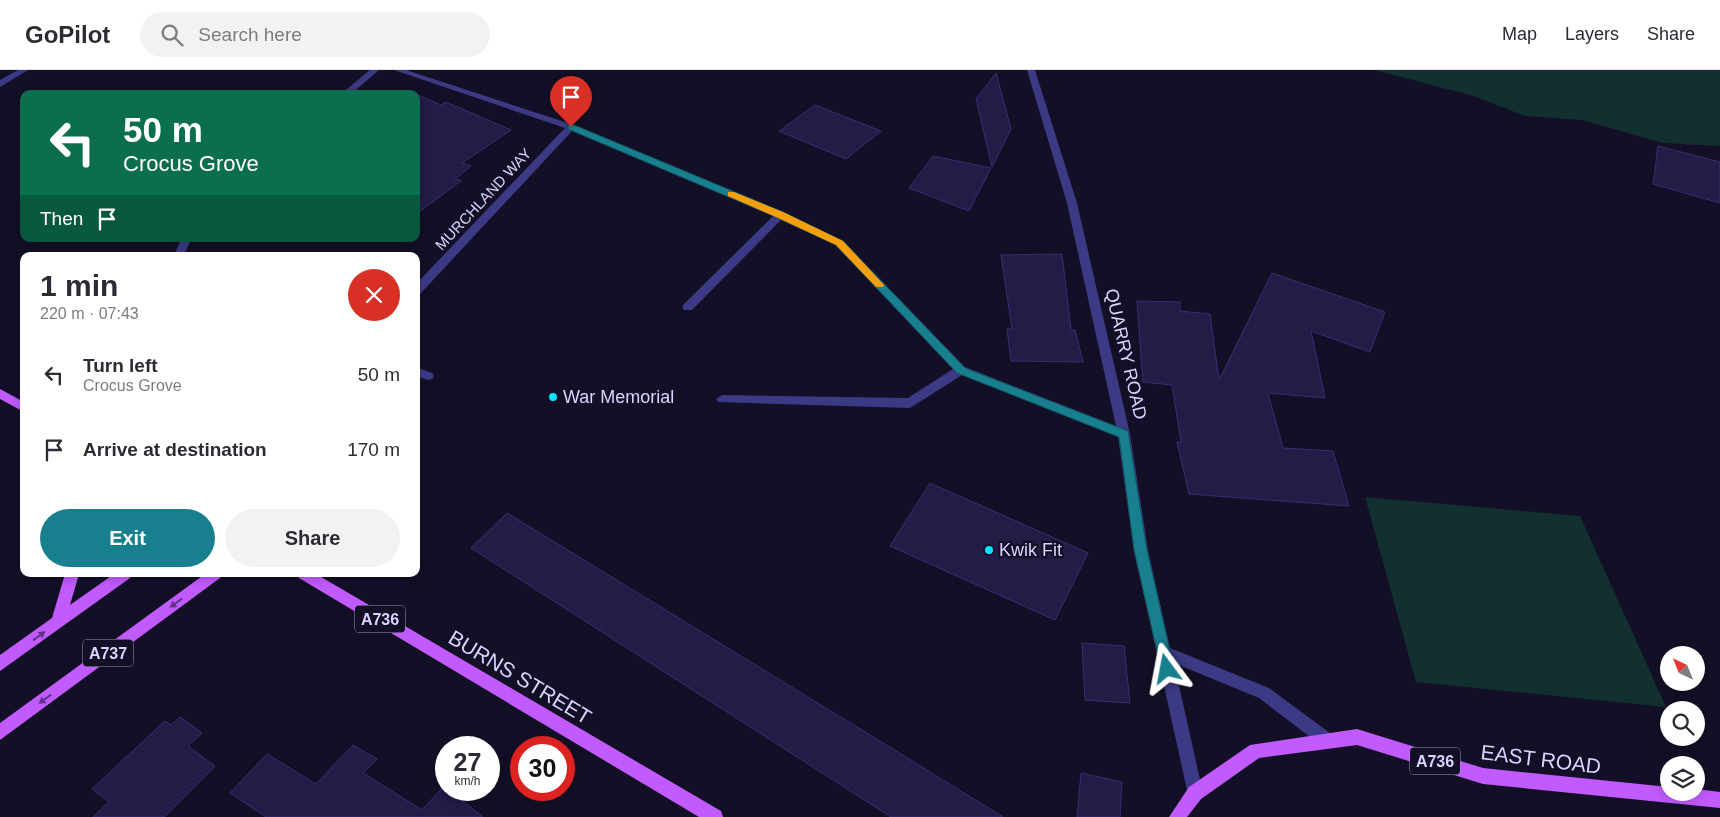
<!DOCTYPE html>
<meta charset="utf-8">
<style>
:root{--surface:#fff;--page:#f2f2f3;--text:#2b2b33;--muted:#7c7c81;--line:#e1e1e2;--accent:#187f8f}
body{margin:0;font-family:Arial,sans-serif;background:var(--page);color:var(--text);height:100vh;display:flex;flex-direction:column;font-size:19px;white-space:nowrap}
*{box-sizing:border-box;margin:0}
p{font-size:16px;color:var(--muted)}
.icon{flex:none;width:28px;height:28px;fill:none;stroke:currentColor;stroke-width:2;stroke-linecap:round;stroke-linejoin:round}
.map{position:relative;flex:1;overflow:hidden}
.details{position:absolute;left:20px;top:182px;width:400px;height:325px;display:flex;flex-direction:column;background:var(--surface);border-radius:10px;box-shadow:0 2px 12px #0003}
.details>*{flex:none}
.guide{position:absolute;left:20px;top:20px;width:400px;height:152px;border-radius:10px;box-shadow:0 2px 12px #0003;background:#0b6e4f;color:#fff;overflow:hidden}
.needle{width:32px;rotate:317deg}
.controls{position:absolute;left:1660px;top:576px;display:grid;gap:10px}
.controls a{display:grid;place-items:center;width:45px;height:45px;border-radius:50%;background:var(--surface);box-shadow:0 2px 12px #0003;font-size:25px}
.speed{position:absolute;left:435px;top:666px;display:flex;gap:10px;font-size:25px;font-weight:700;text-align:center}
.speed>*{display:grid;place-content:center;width:65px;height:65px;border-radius:50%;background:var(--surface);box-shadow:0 2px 12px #0003;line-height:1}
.speed small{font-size:12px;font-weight:400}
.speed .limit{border:8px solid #d22;background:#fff;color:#111}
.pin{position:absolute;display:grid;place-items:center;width:42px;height:42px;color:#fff;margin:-51px -21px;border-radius:50% 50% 50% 0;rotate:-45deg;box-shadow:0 0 5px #0007}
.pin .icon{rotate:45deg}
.me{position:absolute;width:55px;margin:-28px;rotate:347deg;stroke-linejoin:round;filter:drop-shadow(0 0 4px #0008)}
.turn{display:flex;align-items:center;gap:18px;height:105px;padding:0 20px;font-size:22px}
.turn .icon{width:65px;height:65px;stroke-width:2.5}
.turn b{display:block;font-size:35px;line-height:42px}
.then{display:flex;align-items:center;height:48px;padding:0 20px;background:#0003;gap:10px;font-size:19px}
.round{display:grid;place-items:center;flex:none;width:52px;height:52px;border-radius:26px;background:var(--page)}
.overview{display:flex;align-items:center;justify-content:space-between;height:85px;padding:0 20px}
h1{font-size:30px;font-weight:700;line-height:38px}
.button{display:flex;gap:10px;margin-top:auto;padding:10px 20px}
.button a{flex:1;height:58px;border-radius:30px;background:var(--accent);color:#fff;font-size:20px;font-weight:700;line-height:58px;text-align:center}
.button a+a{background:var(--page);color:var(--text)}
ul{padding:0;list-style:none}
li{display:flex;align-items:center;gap:15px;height:75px;padding:0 20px}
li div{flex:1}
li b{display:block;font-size:19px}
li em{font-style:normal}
header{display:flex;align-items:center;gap:30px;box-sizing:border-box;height:70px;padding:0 25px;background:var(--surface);border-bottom:1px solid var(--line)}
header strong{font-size:24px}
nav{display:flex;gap:28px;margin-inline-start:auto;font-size:18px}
.search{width:350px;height:45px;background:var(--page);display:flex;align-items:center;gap:12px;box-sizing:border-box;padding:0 18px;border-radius:28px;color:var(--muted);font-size:19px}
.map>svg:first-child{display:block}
.green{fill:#12302f}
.building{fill:#241b47;stroke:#3b2d73}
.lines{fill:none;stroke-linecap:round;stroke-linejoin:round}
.street{fill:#3d3a85;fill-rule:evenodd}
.primary{fill:#c25bff;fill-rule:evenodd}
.oneway{fill:#623188}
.route{fill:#187f8f;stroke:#10535d}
.slow{fill:#f59e0b}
.poi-dot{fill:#00e5ff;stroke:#130f26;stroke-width:2}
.labels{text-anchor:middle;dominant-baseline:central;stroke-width:4.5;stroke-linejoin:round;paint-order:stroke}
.far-street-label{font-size:15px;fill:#d9d4ff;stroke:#130f26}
.shield{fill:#130f26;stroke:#9e99be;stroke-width:1}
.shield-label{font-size:16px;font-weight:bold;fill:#d9d4ff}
.street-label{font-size:18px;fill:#d9d4ff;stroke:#130f26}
.poi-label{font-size:18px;fill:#d9d4ff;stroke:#130f26;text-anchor:start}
.near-street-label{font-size:21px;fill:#d9d4ff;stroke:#130f26}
</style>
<header>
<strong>GoPilot</strong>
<div class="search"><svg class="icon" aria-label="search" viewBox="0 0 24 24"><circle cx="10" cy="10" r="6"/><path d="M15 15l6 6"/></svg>Search here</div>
<nav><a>Map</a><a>Layers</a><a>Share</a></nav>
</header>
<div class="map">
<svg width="1720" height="747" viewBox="0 0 1720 747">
<rect width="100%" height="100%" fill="#130f26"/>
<path class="green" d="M 1374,0 L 1720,0 L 1720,76 L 1663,73 L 1582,50 L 1525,46 L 1474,26 Z
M 1365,427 L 1580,446 L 1666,637 L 1416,612 Z"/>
<path class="building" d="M 996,3 L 1011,59 L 992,97 L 976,29 Z
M 416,24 L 441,35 L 446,32 L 511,60 L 462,93 L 471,96 L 455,109 L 461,111 L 416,144 Z
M 815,35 L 881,61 L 846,89 L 779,61 Z
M 1658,76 L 1720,92 L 1720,133 L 1653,114 Z
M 933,86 L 991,98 L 969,141 L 909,118 Z
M 1062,184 L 1071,260 L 1075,260 L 1083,292 L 1011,291 L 1007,259 L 1012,259 L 1001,185 Z
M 1272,203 L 1385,242 L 1370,282 L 1311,261 L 1325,328 L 1268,323 L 1283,378 L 1333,381 L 1349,436 L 1189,424 L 1177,372 L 1181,372 L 1172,315 L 1143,312 L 1137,231 L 1180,232 L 1180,241 L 1210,244 L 1219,310 Z
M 930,413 L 1088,483 L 1055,550 L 890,476 Z
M 507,443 L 870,665 L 1003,747 L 891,747 L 471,478 Z
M 1082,573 L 1124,576 L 1130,633 L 1085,630 Z
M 180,647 L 202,663 L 188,676 L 215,696 L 164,747 L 93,747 L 109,732 L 92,719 L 165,651 L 171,655 Z
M 353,675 L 377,689 L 363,703 L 422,740 L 444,716 L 446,720 L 449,720 L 483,747 L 266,747 L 230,723 L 267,684 L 316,714 Z
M 1081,703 L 1122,712 L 1120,747 L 1077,747 Z"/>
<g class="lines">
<path class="street" d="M 18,0 L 28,0 L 0,17 L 0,10 Z
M 370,0 L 379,0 L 351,24 L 341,24 Z
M 394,0 L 406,0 L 574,55 L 784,143 L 843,171 L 965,297 L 1116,356 L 1067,133 L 1027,0 L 1035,0 L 1077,133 L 1130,364 L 1148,480 L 1170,578 L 1269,618 L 1334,666 L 1336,671 L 1334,676 L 1328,679 L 1322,676 L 1259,628 L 1174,593 L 1203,723 L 1201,729 L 1195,731 L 1189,729 L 1134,480 L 1118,367 L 962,305 L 910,338 L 718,332 L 716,329 L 722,325 L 908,328 L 953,299 L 835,175 L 781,150 L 692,240 L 684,240 L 682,237 L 684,234 L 773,146 L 572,61 L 420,224 L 416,225 L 416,214 L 565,58 Z
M 181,169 L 191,169 L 184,186 L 174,186 Z
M 416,297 L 432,303 L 434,306 L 432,309 L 428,310 L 416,306 Z"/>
<path class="primary" d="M 0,319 L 24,332 L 24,342 L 0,329 Z
M 65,504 L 79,504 L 70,535 L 114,504 L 132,504 L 130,508 L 0,601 L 0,585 L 52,548 Z
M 205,504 L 222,504 L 220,508 L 0,670 L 0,653 Z
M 297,504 L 316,504 L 721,741 L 723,747 L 699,747 L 299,508 Z
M 1357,659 L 1483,698 L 1669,717 L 1669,722 L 1696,722 L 1696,719 L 1720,722 L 1720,738 L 1483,714 L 1357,675 L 1259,688 L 1201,729 L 1187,747 L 1169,747 L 1189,717 L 1250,675 Z"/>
</g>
<defs><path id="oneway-solid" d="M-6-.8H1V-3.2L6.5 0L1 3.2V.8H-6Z" transform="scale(1.25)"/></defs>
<g class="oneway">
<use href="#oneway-solid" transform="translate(176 533) rotate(144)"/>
<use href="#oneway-solid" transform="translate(39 566) rotate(-36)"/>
<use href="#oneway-solid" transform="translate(45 629) rotate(144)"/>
</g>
<path class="route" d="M 568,55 L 574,55 L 783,142 L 843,171 L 965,298 L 1128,361 L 1147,480 L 1174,599 L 1172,604 L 1167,606 L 1163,604 L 1161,599 L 1134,480 L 1119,367 L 957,303 L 836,175 L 776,147 L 568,59 Z"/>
<path class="slow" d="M 728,122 L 734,122 L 783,142 L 843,171 L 884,215 L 883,217 L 876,217 L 836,175 L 776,147 L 728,126 Z"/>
<g class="poi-dot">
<circle cx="553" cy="327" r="5"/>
<circle cx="989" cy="480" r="5"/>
</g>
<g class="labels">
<g class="far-street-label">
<text transform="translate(483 129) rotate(-47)">MURCHLAND WAY</text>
</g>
<g class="shield">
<rect x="355" y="535.5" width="50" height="27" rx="4"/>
<rect x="83" y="569.5" width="50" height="27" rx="4"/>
<rect x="1410" y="677.5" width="50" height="27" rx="4"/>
</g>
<g class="shield-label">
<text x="380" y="549">A736</text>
<text x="108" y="583">A737</text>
<text x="1435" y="691">A736</text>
</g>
<g class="street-label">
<text transform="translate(1126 284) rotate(77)">QUARRY ROAD</text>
</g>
<g class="poi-label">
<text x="563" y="327">War Memorial</text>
<text x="999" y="480">Kwik Fit</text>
</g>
<g class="near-street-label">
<text transform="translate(520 607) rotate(31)">BURNS STREET</text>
<text transform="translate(1541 689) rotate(7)">EAST ROAD</text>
</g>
</g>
</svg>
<div class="controls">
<a><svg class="needle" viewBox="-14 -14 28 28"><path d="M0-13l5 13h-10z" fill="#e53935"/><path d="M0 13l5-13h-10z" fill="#7c7c81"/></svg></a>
<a><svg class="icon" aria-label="search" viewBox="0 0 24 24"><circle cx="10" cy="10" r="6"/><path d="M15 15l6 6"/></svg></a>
<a><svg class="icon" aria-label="layers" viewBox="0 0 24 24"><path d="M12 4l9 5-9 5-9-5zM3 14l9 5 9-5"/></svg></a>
</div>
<div class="speed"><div>27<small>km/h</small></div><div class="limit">30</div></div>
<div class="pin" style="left:571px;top:57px;background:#d93025"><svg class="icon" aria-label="arrive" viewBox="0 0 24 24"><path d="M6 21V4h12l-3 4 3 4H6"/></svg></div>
<svg class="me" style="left:1167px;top:599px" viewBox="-20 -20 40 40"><path d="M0-17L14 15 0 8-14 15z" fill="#187f8f" stroke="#fff" stroke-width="4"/></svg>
<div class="guide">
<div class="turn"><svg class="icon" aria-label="left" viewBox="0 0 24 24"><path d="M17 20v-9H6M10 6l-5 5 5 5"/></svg><div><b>50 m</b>Crocus Grove</div></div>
<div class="then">Then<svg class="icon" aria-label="arrive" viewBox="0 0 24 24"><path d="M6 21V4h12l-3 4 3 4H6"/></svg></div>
</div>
<section class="details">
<div class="overview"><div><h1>1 min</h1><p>220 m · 07:43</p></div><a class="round" style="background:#d93025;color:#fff"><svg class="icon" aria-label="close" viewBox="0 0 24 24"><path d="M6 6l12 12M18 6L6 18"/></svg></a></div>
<ul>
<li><svg class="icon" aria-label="left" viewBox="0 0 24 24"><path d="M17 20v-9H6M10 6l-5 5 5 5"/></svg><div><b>Turn left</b><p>Crocus Grove</p></div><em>50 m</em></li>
<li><svg class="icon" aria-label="arrive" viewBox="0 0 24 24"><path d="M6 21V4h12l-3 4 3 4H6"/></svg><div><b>Arrive at destination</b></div><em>170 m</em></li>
</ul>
<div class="button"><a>Exit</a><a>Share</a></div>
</section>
</div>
